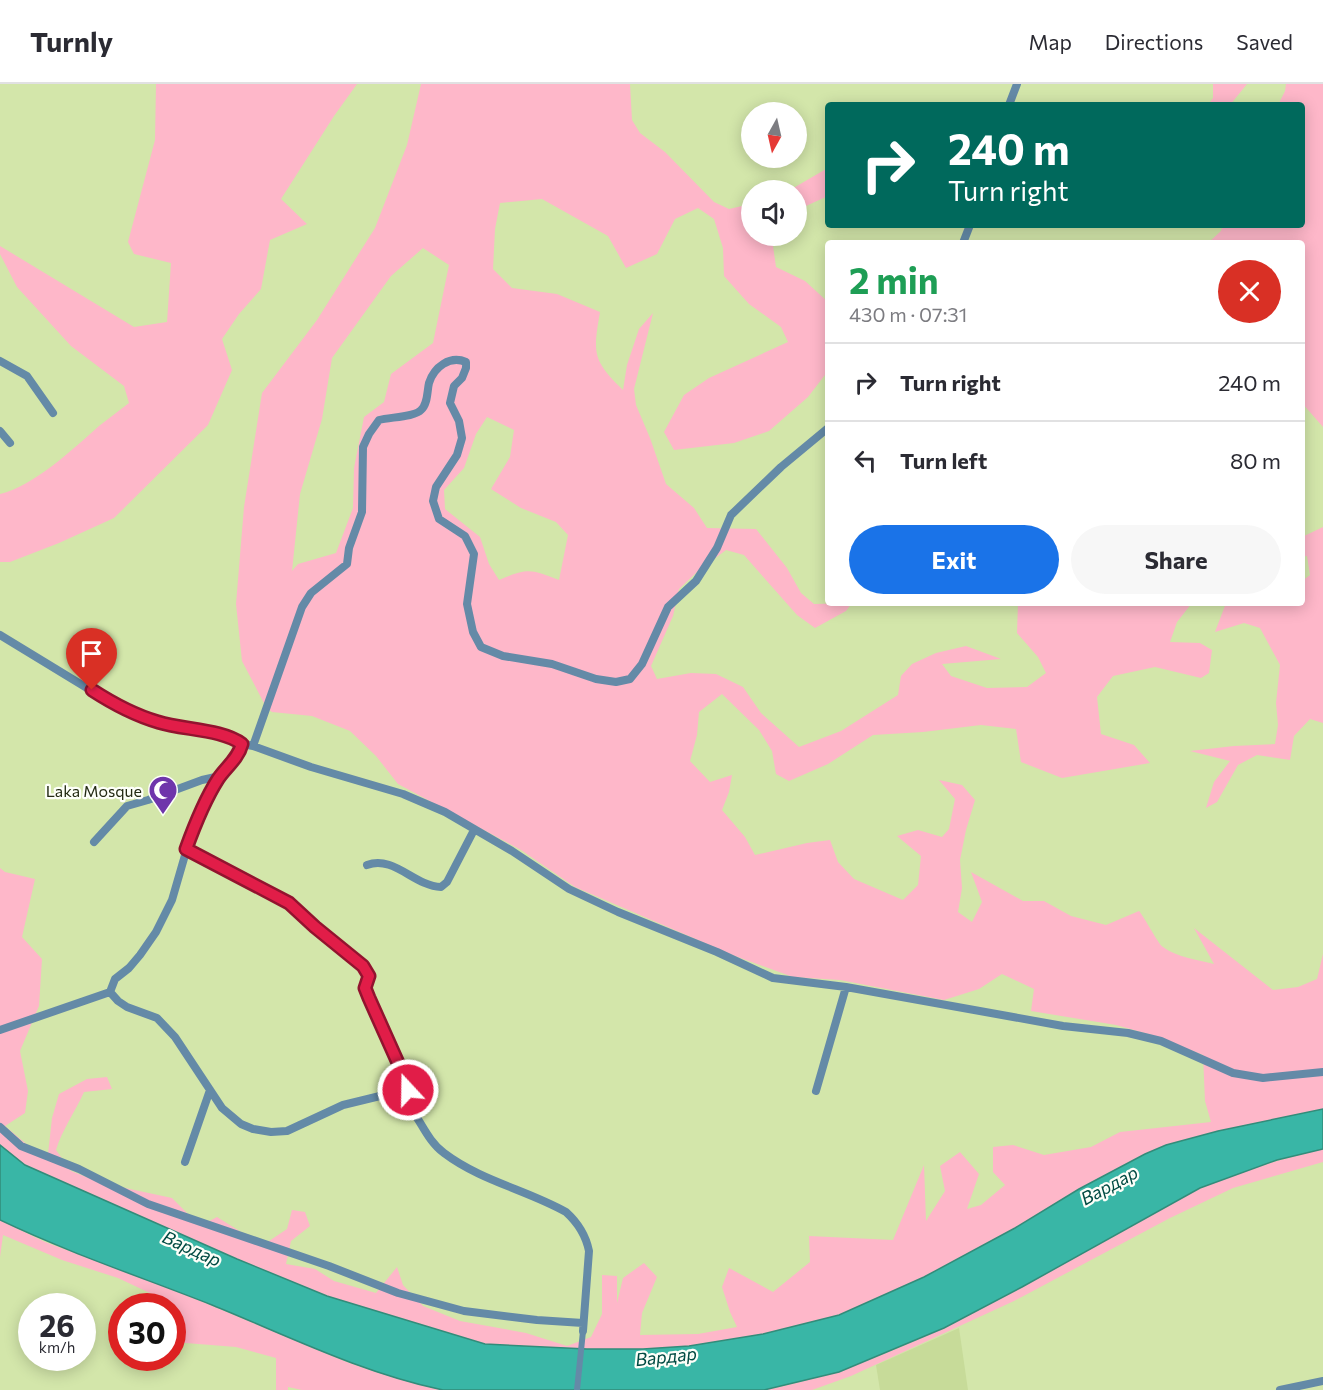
<!DOCTYPE html>
<meta charset="utf-8">
<style>
:root{--surface:#fff;--page:#f7f7f7;--text:#2b2b33;--muted:#7c7c81;--line:#e1e1e2;--accent:#1a73e8}
body{margin:0;font-family:Commissioner,sans-serif;background:var(--page);color:var(--text);height:100vh;display:flex;flex-direction:column;font-size:22px;white-space:nowrap}
*{box-sizing:border-box;margin:0}
p{font-size:20px;color:var(--muted)}
.icon{flex:none;width:33px;height:33px;fill:none;stroke:currentColor;stroke-width:2;stroke-linecap:round;stroke-linejoin:round}
.map{position:relative;flex:1;overflow:hidden}
.side{position:absolute;left:825px;top:156px;width:480px;height:366px;display:flex;flex-direction:column;background:var(--surface);border-radius:6px;box-shadow:0 3px 15px #0003}
.side>*{flex:none}
.hud{position:absolute;left:825px;top:18px;width:480px;height:126px;border-radius:6px;box-shadow:0 3px 15px #0003;background:#00695c;color:#fff;overflow:hidden}
.needle{width:39px;rotate:188deg}
.tools{position:absolute;left:741px;top:18px;display:grid;gap:12px}
.tools a{display:grid;place-items:center;width:66px;height:66px;border-radius:50%;background:var(--surface);box-shadow:0 3px 15px #0003;font-size:30px}
.speed{position:absolute;left:18px;top:1209px;display:flex;gap:12px;font-size:30px;font-weight:700;text-align:center}
.speed>*{display:grid;place-content:center;width:78px;height:78px;border-radius:50%;background:var(--surface);box-shadow:0 3px 15px #0003;line-height:1}
.speed small{font-size:15px;font-weight:400}
.speed .limit{border:9px solid #d22;background:#fff;color:#111}
.pin{position:absolute;display:grid;place-items:center;width:51px;height:51px;color:#fff;margin:-62px -26px;border-radius:50% 50% 50% 0;rotate:-45deg;box-shadow:0 0 6px #0007}
.pin .icon{rotate:45deg}
.me{position:absolute;width:66px;margin:-33px;rotate:339deg;stroke-linejoin:round;filter:drop-shadow(0 0 4px #0008)}
.turn{display:flex;align-items:center;gap:21px;height:126px;padding:0 24px;font-size:27px}
.turn .icon{width:78px;height:78px;stroke-width:2.5}
.turn b{display:block;font-size:42px;line-height:51px}
.round{display:grid;place-items:center;flex:none;width:63px;height:63px;border-radius:32px;background:var(--page)}
.head{display:flex;align-items:center;justify-content:space-between;height:102px;padding:0 24px}
h1{font-size:36px;font-weight:700;line-height:45px;color:#1e9e55}
.primary-button{display:flex;gap:12px;margin-top:auto;padding:12px 24px}
.primary-button a{flex:1;height:69px;border-radius:36px;background:var(--accent);color:#fff;font-size:24px;font-weight:700;line-height:69px;text-align:center}
.primary-button a+a{background:var(--page);color:var(--text)}
ul{padding:0;list-style:none}
li{display:flex;align-items:center;gap:18px;height:78px;padding:0 24px;border-top:2px solid var(--line)}
li div{flex:1}
li b{display:block;font-size:22px}
li em{font-style:normal}
header{display:flex;align-items:center;gap:36px;box-sizing:border-box;height:84px;padding:0 30px;background:var(--surface);border-bottom:2px solid var(--line)}
header strong{font-size:28px}
nav{display:flex;gap:33px;margin-inline-start:auto;font-size:21px}
.map>svg:first-child{display:block}
.built{fill:#c7db99}
.green{fill:#feb7c9;fill-rule:evenodd}
.water{fill:#39b6a6;stroke:#328c7a;stroke-width:1.5}
.lines{fill:none;stroke-linecap:round;stroke-linejoin:round}
.pedestrian{stroke:#648aa7;stroke-width:6}
.minor{stroke:#648aa7;stroke-width:8}
.route-casing{stroke:#92132f;stroke-width:15}
.route{stroke:#e11d48;stroke-width:10}
.labels{text-anchor:middle;dominant-baseline:central;stroke-width:4.5;stroke-linejoin:round;paint-order:stroke}
.poi-label{font-size:16px;fill:#232a13;stroke:#fdfff9;text-anchor:end}
.water-label{font-size:18px;font-style:italic;fill:#004b43;stroke:#fdfff9}
</style>
<header>
<strong>Turnly</strong>
<nav><a>Map</a><a>Directions</a><a>Saved</a></nav>
</header>
<div class="map">
<svg width="1323" height="1306" viewBox="0 0 1323 1306">
<rect width="100%" height="100%" fill="#d3e6aa"/>
<path class="built" d="M 959,1244 L 968,1306 L 880,1306 L 876,1281 Z"/>
<path class="green" d="M 156,0 L 357,0 L 334,32 L 281,115 L 307,140 L 270,156 L 261,205 L 239,230 L 222,255 L 232,286 L 208,341 L 114,434 L 59,459 L 10,478 L 0,478 L 0,410 C 34,402 73,365 99,342 C 109,334 119,327 129,319 L 124,302 L 71,262 L 17,203 L 0,170 L 0,162 L 134,243 L 167,238 L 171,179 L 134,170 L 128,158 L 155,56 Z
M 421,0 L 630,0 L 632,36 L 640,49 L 665,68 L 714,118 L 729,125 L 751,120 L 752,152 L 777,152 L 773,162 L 776,183 L 805,197 L 828,218 L 828,287 L 808,313 L 769,347 L 734,359 L 674,366 L 664,348 L 684,311 L 709,294 L 788,258 L 781,243 L 749,220 L 724,192 L 723,164 L 714,135 L 698,124 L 675,135 L 657,170 L 626,184 L 608,152 L 542,115 L 500,119 L 495,145 L 493,185 L 512,204 L 557,210 L 600,228 C 593,269 592,276 623,306 L 627,281 L 639,245 L 653,229 L 634,305 L 636,321 L 650,354 L 666,400 L 694,424 L 707,444 L 756,445 L 787,484 L 801,509 L 814,520 L 852,519 L 846,527 L 815,544 L 797,531 L 744,471 L 726,466 L 698,487 L 679,505 L 673,532 L 651,582 L 657,595 L 691,589 L 716,590 L 743,603 L 761,629 L 799,663 L 841,647 L 898,611 L 901,592 L 912,580 L 936,569 L 966,562 L 1001,575 L 942,580 L 951,592 L 987,604 L 1027,603 L 1046,589 L 1038,573 L 1017,549 L 1018,519 L 1192,519 L 1177,538 L 1170,558 L 1200,559 L 1212,566 L 1209,589 L 1201,594 L 1155,583 L 1113,592 L 1097,613 L 1101,650 L 1134,661 L 1150,679 L 1062,694 L 1021,678 L 1016,645 L 981,641 L 923,648 L 873,651 L 828,680 L 789,697 L 776,690 L 772,667 L 759,646 L 722,610 L 699,628 L 697,651 L 690,677 L 710,698 L 732,691 L 729,708 L 722,726 L 745,753 L 755,771 L 807,759 L 830,756 L 838,778 L 854,795 L 903,816 L 918,801 L 921,772 L 897,752 L 918,746 L 942,753 L 949,745 L 955,715 L 939,696 L 962,701 L 975,716 L 966,746 L 960,776 L 962,804 L 958,828 L 972,838 L 982,818 L 971,788 L 1023,817 L 1044,817 L 1071,832 L 1106,841 L 1139,827 C 1145,834 1158,860 1163,863 C 1176,873 1198,876 1214,880 L 1194,844 L 1273,906 L 1298,903 L 1317,895 L 1323,870 L 1323,1025 L 1218,1047 L 1166,1061 L 1145,1070 L 1079,1105 L 1015,1144 L 924,1193 L 839,1231 L 763,1250 L 689,1262 L 643,1265 L 587,1265 L 485,1260 L 327,1212 L 237,1175 L 25,1081 L 0,1061 L 0,784 L 5,788 L 35,795 L 22,853 L 42,875 L 39,922 L 20,967 L 28,1007 L 25,1029 L 5,1042 L 31,1064 L 48,1070 L 52,1034 L 59,1010 L 87,995 L 107,993 L 112,1005 L 84,1008 C 75,1028 62,1046 56,1066 L 71,1087 L 102,1099 L 172,1114 L 200,1142 L 217,1133 L 249,1153 L 266,1159 L 287,1145 L 292,1126 L 305,1128 L 310,1142 L 291,1157 L 286,1180 L 315,1185 L 334,1197 L 376,1209 L 397,1183 L 403,1201 L 423,1222 L 460,1237 L 526,1249 L 567,1262 L 591,1253 L 602,1230 L 602,1191 L 617,1192 L 617,1219 L 623,1194 L 644,1179 L 657,1193 L 642,1229 L 640,1251 L 698,1250 L 737,1243 L 730,1228 L 722,1203 L 729,1184 L 773,1208 L 810,1178 L 809,1152 L 893,1156 L 924,1081 L 926,1137 L 945,1107 L 940,1082 L 960,1068 L 979,1090 L 967,1125 L 981,1121 L 1005,1101 L 993,1088 L 993,1063 L 1013,1061 L 1044,1071 L 1091,1063 L 1120,1048 L 1211,1038 L 1205,1017 L 1203,971 L 1152,951 L 1116,941 L 1031,927 L 1034,905 L 1002,890 L 979,905 L 944,916 L 840,896 L 793,893 L 735,872 L 575,803 L 521,766 L 398,700 L 376,672 L 350,647 L 312,632 L 272,628 L 266,623 L 242,577 L 236,520 L 244,423 L 262,309 L 317,236 L 375,144 L 407,61 ZM 423,164 L 449,181 L 433,259 L 391,290 L 384,318 L 364,333 L 354,384 L 353,424 L 336,469 L 298,480 L 292,487 L 300,410 L 322,335 L 332,274 L 391,192 ZM 487,333 L 514,346 L 510,373 L 491,405 L 521,424 L 556,438 L 568,451 L 559,496 C 530,485 528,484 499,496 L 489,480 L 480,453 L 445,425 L 444,406 L 464,384 L 476,350 Z
M 1213,0 L 1247,0 L 1230,21 L 1208,21 L 1213,14 Z
M 1286,0 L 1323,0 L 1323,343 L 1302,319 L 1302,159 L 1208,159 L 1221,147 L 1223,141 L 1302,141 L 1302,21 L 1278,21 L 1285,7 Z
M 826,85 L 828,86 L 828,112 L 797,126 L 796,106 L 790,106 Z
M 1323,443 L 1323,639 L 1310,635 L 1294,652 L 1290,676 L 1257,671 L 1238,681 L 1217,718 L 1206,724 L 1214,698 L 1230,677 L 1190,667 L 1234,662 L 1275,660 L 1278,641 L 1276,619 L 1280,581 L 1260,544 L 1244,539 L 1215,548 L 1226,519 L 1302,519 L 1302,497 L 1310,491 L 1307,472 L 1302,473 L 1302,453 Z
M 1323,1065 L 1323,1078 L 1233,1104 L 1170,1134 L 1014,1217 L 851,1292 L 812,1306 L 764,1306 C 881,1283 983,1225 1085,1167 C 1123,1146 1162,1121 1201,1104 C 1241,1086 1282,1075 1323,1065 Z
M 0,1136 L 45,1158 L 160,1200 L 347,1278 L 376,1288 L 443,1306 L 302,1306 L 288,1303 L 288,1306 L 276,1306 L 276,1274 L 236,1263 L 173,1258 L 172,1222 L 168,1222 L 169,1218 L 118,1194 L 62,1176 L 3,1151 L 0,1173 Z"/>
<path class="water" d="M 1323,1025 L 1323,1065 L 1277,1076 L 1200,1104 L 1022,1203 L 944,1244 L 839,1288 L 764,1306 L 443,1306 C 362,1289 288,1252 212,1221 C 141,1193 69,1169 0,1136 L 0,1061 L 25,1081 L 237,1175 L 327,1212 L 485,1260 L 587,1265 L 643,1265 L 689,1262 L 763,1250 L 839,1231 L 924,1193 L 1015,1144 L 1079,1105 L 1145,1070 L 1166,1061 L 1218,1047 Z"/>
<g class="lines">
<path class="pedestrian" d="M 577,1306 L 583,1247"/>
<path class="minor" d="M 1009,21 L 1017,0
M 963,159 L 970,141
M 0,277 L 27,292 L 53,329
M 0,347 L 10,359
M 0,551 L 110,618 L 138,631 L 158,638 L 236,656 L 242,660 L 253,662 L 311,683 L 403,710 L 445,728 L 512,767 L 569,805 L 618,828 L 717,868 L 773,894 L 846,903 L 1063,942 L 1128,949 L 1161,957 L 1233,989 L 1263,994 L 1323,988
M 242,660 L 240,669 L 220,692 L 205,715 L 192,747 L 172,816 L 156,848 L 140,871 L 129,884 L 115,895 L 110,908 L 118,917 L 127,923 L 157,934 L 175,953 L 222,1024 L 241,1040 L 253,1045 L 271,1048 L 287,1047 L 343,1021 L 380,1012 L 402,1014 C 419,1030 425,1055 444,1069 C 481,1097 527,1106 566,1128 C 577,1138 586,1152 589,1167 L 583,1247
M 253,662 L 302,523 L 311,509 L 347,480 L 349,464 L 362,428 L 363,363 L 369,350 L 379,336 C 390,333 415,333 421,326 C 428,320 427,307 429,299 C 434,283 450,271 466,278 L 466,284 L 462,294 L 454,302 L 450,319 L 459,337 L 462,354 L 457,371 L 436,403 L 433,417 L 439,435 L 465,452 L 474,470 L 467,520 L 473,548 L 481,563 L 503,572 L 552,580 L 596,595 L 616,598 L 630,595 L 642,580 L 668,523 L 696,497 L 717,464 L 731,431 L 781,383 L 828,344
M 94,758 L 127,722 L 148,716 L 202,696 L 220,692
M 186,765 L 289,819 L 315,843 L 363,882 L 369,892 L 365,904 L 369,914 L 408,1003 L 406,1010 L 402,1014
M 367,781 C 394,771 414,802 441,803 L 447,798 L 474,746
M 0,946 L 110,908
M 816,1007 L 846,903
M 0,1043 L 21,1062 L 79,1085 L 148,1120 L 329,1182 L 398,1209 L 464,1227 L 537,1236 L 583,1239
M 185,1078 L 210,1006
M 1280,1306 L 1323,1297"/>
</g>
<g class="lines">
<g class="route-casing">
<path id="route" d="M 92,606 C 112,619 134,631 158,638 C 183,646 222,645 242,660 C 238,675 226,683 218,695 C 204,717 195,740 186,765 L 289,819 L 315,843 L 363,882 L 369,892 L 365,904 L 369,914 L 407,999 L 408,1006"/>
</g>
<use href="#route" class="route"/>
</g>
<defs>
<g id="mosque-pin" transform="scale(1.5)"><path d="M0 17L-7.5 6A9.5 9.5 0 1 1 7.5 6Z" fill="#6f35ab" stroke="#fdfff9"/><path d="M3.5-4.9A6 6 0 1 0 3.5 4.9A5 5 0 1 1 3.5-4.9Z" fill="#fff"/></g>
</defs>
<g fill-rule="evenodd">
<use href="#mosque-pin" x="163" y="706"/>
</g>
<g class="labels">
<g class="poi-label">
<text x="142" y="706">Laka Mosque</text>
</g>
<g class="water-label">
<text transform="translate(1109 1101) rotate(-28)">Вардар</text>
<text transform="translate(192 1164) rotate(24)">Вардар</text>
<text transform="translate(666 1272) rotate(-6)">Вардар</text>
</g>
</g>
</svg>
<div class="tools">
<a><svg class="needle" viewBox="-14 -14 28 28"><path d="M0-13l5 13h-10z" fill="#e53935"/><path d="M0 13l5-13h-10z" fill="#7c7c81"/></svg></a>
<a><svg class="icon" aria-label="sound" viewBox="0 0 24 24"><path d="M4 9h4l5-4v14l-5-4H4zM17 9q2 3 0 6"/></svg></a>
</div>
<div class="speed"><div>26<small>km/h</small></div><div class="limit">30</div></div>
<div class="pin" style="left:92px;top:606px;background:#d93025"><svg class="icon" aria-label="arrive" viewBox="0 0 24 24"><path d="M6 21V4h12l-3 4 3 4H6"/></svg></div>
<svg class="me" style="left:408px;top:1006px" viewBox="-20 -20 40 40"><circle r="17" fill="#e11d48" stroke="#fff" stroke-width="3"/><path d="M0-11L8 9 0 5-8 9z" fill="#fff"/></svg>
<div class="hud">
<div class="turn"><svg class="icon" aria-label="right" viewBox="0 0 24 24"><path d="M7 20v-9h11M14 6l5 5-5 5"/></svg><div><b>240 m</b>Turn right</div></div>
</div>
<section class="side">
<div class="head"><div><h1>2 min</h1><p>430 m · 07:31</p></div><a class="round" style="background:#d93025;color:#fff"><svg class="icon" aria-label="close" viewBox="0 0 24 24"><path d="M6 6l12 12M18 6L6 18"/></svg></a></div>
<ul>
<li><svg class="icon" aria-label="right" viewBox="0 0 24 24"><path d="M7 20v-9h11M14 6l5 5-5 5"/></svg><div><b>Turn right</b></div><em>240 m</em></li>
<li><svg class="icon" aria-label="left" viewBox="0 0 24 24"><path d="M17 20v-9H6M10 6l-5 5 5 5"/></svg><div><b>Turn left</b></div><em>80 m</em></li>
</ul>
<div class="primary-button"><a>Exit</a><a>Share</a></div>
</section>
</div>
